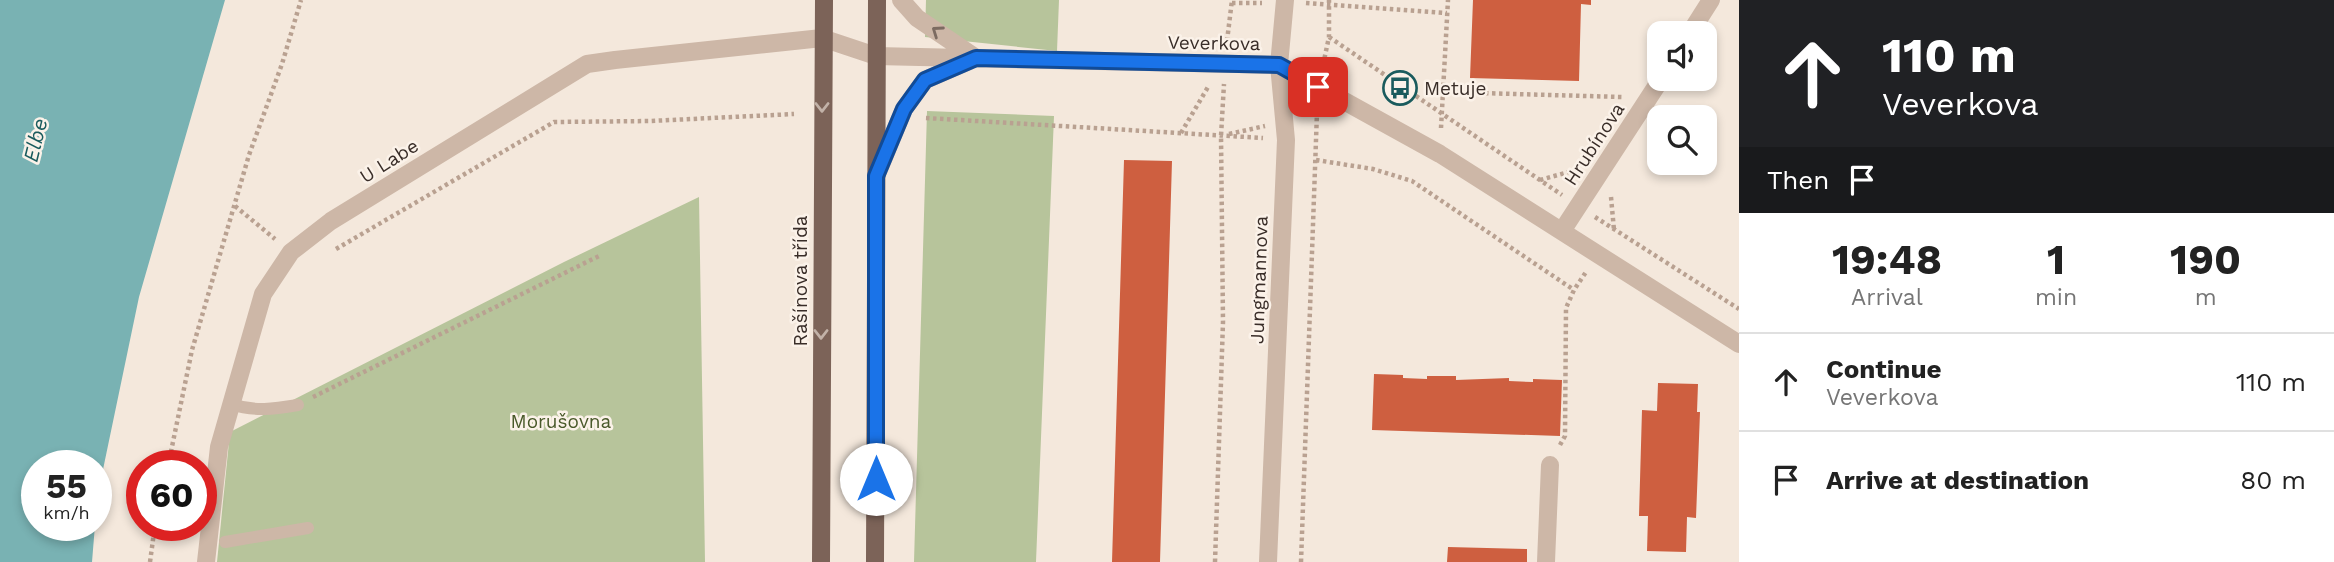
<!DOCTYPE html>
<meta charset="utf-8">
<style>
:root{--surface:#fff;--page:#f2f2f2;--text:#222;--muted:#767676;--line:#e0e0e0}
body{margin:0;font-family:"Work Sans",sans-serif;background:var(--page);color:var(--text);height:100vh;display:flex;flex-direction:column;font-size:26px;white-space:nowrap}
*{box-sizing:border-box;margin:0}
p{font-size:23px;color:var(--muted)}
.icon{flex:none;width:38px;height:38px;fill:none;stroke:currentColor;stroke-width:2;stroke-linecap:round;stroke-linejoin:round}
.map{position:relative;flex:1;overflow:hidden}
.panel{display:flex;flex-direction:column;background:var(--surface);width:595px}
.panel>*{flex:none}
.banner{background:#202124;color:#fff;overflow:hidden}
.fabs{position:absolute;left:1647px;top:21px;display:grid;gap:14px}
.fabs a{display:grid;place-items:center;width:70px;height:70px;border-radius:14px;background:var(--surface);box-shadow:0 4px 10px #0003;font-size:35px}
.speed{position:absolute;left:21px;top:450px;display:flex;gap:14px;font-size:35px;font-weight:700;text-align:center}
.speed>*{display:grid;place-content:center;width:91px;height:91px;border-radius:50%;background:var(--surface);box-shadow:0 4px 10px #0003;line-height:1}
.speed small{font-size:18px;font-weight:400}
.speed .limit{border:10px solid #d22;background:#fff;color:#111}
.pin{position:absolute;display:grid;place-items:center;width:60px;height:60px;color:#fff;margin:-30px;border-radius:14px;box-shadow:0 4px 10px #0006}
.me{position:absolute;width:77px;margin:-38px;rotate:0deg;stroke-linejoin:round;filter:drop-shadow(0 0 5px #0008)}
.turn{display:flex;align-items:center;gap:24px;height:147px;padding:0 28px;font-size:32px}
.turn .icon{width:91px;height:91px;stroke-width:2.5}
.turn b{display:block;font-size:49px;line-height:60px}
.then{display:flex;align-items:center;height:66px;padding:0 28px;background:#0003;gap:14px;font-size:26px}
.eta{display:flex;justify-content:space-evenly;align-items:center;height:119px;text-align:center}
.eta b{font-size:42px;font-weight:700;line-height:49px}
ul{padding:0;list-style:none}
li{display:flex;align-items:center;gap:21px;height:98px;padding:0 28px;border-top:2px solid var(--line)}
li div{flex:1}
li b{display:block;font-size:26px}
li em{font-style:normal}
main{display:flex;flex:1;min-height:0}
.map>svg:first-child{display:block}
.green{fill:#b7c49b}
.water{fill:#79b2b3}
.building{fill:#ce5f40}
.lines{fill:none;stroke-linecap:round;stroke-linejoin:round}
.path{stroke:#b9a191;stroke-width:4.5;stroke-dasharray:3.5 3.5;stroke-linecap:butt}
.lane{stroke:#cdb7a7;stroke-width:12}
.street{stroke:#cdb7a7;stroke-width:18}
.primary{stroke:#7c6358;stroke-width:18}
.oneway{stroke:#7c6b61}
.oneway2{stroke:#c2b2a8}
.route-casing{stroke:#114b97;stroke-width:18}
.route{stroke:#1a73e8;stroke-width:12}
.labels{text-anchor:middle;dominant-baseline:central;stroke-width:5;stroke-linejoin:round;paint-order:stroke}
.street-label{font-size:19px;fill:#392d28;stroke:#fbf2e9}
.poi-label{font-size:19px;fill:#392d28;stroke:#fbf2e9;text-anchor:start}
.park-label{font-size:19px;fill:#49592a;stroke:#fbf2e9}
.water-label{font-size:21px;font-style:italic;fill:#1a5b5d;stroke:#fbf2e9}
</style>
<main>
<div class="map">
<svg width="1739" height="562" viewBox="0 0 1739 562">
<rect width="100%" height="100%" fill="#f4e8dc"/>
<path class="green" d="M 926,0 L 1059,0 L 1057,51 L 925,37 Z
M 927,111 L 1054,116 L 1036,562 L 914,562 Z
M 699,197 L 705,562 L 217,562 L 230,432 L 564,262 Z"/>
<path class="water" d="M 0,0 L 225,0 L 139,297 L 96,503 L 96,466 L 37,466 L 37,525 L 95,525 L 92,562 L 0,562 Z"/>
<path class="building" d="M 1473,0 L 1591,0 L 1591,5 L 1581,4 L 1579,81 L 1470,78 Z
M 1124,160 L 1172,161 L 1160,562 L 1112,562 Z
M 1374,374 L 1403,375 L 1403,378 L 1427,379 L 1427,376 L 1456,376 L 1456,380 L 1509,378 L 1509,381 L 1533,382 L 1533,379 L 1562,380 L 1560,436 L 1372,430 Z
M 1658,383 L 1698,384 L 1697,412 L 1700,412 L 1696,518 L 1687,517 L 1686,552 L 1647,551 L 1648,516 L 1639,516 L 1642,410 L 1657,411 Z
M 1448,547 L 1527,549 L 1527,562 L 1447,562 Z"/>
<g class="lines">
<path class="path" d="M 1232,3 L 1262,3
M 1306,3 L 1447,13
M 1329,37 L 1562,195
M 1227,41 L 1232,0
M 1650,58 L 1659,44
M 1323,65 L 1329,37 L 1329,0
M 1443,92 L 1622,97
M 926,118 L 1263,138
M 1441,128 L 1448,0
M 1181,133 L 1208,87
M 1229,134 L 1265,126
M 1316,160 L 1373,169 L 1412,181 L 1574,290
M 1540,180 L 1572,171
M 1611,197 L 1614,230
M 235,206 L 275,239
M 1595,217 L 1739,309
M 336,249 L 554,122 L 650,121 L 794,114
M 313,397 L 601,255
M 1560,445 L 1565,436 L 1566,308 L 1574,290 L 1586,272
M 168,466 L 192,350 L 249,155 L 282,64 L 301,0
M 150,562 L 155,525
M 1215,562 L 1223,322 L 1221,136 L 1224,84
M 1301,562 L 1317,112"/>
<path class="lane" d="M 231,404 C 255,412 274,409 298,405
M 225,542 L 308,528"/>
<path class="street" d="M 901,0 L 917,18 L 976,58
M 1690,33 L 1711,0
M 877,174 L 904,109 L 925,80 L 969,61
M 1562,231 L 1661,79
M 206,562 L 219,447 L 263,294 L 291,252 L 331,221 L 587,64 L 615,60 L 822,38 L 876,56 L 1279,65 L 1440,154 L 1739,344
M 1268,562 L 1286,140 L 1279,65 L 1285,0
M 1546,562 L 1550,465"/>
<path class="primary" d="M 821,562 L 824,0
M 875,562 L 877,0"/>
</g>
<defs><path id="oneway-chevron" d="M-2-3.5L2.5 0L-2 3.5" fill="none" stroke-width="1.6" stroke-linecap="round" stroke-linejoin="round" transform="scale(1.75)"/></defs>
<use class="oneway" href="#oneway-chevron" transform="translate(937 31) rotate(-145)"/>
<g class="oneway2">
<use href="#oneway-chevron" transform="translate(822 107) rotate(90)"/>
<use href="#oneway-chevron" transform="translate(821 334) rotate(90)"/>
</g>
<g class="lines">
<g class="route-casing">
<path id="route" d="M 876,479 L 876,176 L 904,109 L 925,80 L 976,58 L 1279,65 L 1318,87"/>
</g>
<use href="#route" class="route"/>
</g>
<defs>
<g id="bus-ring" transform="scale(1.75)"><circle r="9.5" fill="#fbf2e9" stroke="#1a5b5d" stroke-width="1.5"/><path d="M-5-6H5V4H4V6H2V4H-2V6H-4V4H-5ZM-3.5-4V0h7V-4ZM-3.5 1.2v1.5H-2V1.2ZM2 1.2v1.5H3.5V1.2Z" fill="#1a5b5d"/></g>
</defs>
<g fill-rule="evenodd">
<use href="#bus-ring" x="1400" y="88"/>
</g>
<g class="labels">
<g class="street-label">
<text transform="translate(1214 43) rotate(1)">Veverkova</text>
<text transform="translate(1594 144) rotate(-57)">Hrubínova</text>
<text transform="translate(389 161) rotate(-32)">U Labe</text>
<text transform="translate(1259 280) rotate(-88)">Jungmannova</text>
<text transform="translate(800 281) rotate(-90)">Rašínova třída</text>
</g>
<g class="poi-label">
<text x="1424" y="88">Metuje</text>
</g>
<g class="park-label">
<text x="561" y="421">Morušovna</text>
</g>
<g class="water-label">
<text transform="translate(35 140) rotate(-76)">Elbe</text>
</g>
</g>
</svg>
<div class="fabs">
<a><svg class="icon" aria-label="sound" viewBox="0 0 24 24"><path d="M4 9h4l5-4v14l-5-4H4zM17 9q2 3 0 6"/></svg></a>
<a><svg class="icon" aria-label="search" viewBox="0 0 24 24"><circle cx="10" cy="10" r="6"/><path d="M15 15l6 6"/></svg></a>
</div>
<div class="speed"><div>55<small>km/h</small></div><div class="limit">60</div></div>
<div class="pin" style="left:1318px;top:87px;background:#d93025"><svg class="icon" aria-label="arrive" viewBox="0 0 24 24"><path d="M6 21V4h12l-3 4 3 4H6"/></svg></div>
<svg class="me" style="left:876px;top:479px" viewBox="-20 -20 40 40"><circle r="19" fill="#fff"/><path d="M0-13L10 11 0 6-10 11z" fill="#1a73e8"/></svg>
</div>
<section class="panel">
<div class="banner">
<div class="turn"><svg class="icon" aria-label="ahead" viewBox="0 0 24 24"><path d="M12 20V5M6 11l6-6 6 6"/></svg><div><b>110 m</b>Veverkova</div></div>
<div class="then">Then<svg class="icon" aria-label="arrive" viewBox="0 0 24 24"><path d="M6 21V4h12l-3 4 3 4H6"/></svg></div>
</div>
<div class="eta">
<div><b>19:48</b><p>Arrival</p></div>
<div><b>1</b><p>min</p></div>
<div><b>190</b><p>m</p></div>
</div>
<ul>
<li><svg class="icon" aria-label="ahead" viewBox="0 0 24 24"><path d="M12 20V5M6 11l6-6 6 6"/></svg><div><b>Continue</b><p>Veverkova</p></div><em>110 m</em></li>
<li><svg class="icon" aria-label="arrive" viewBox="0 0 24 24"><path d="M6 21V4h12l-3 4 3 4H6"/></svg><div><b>Arrive at destination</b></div><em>80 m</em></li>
</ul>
</section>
</main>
